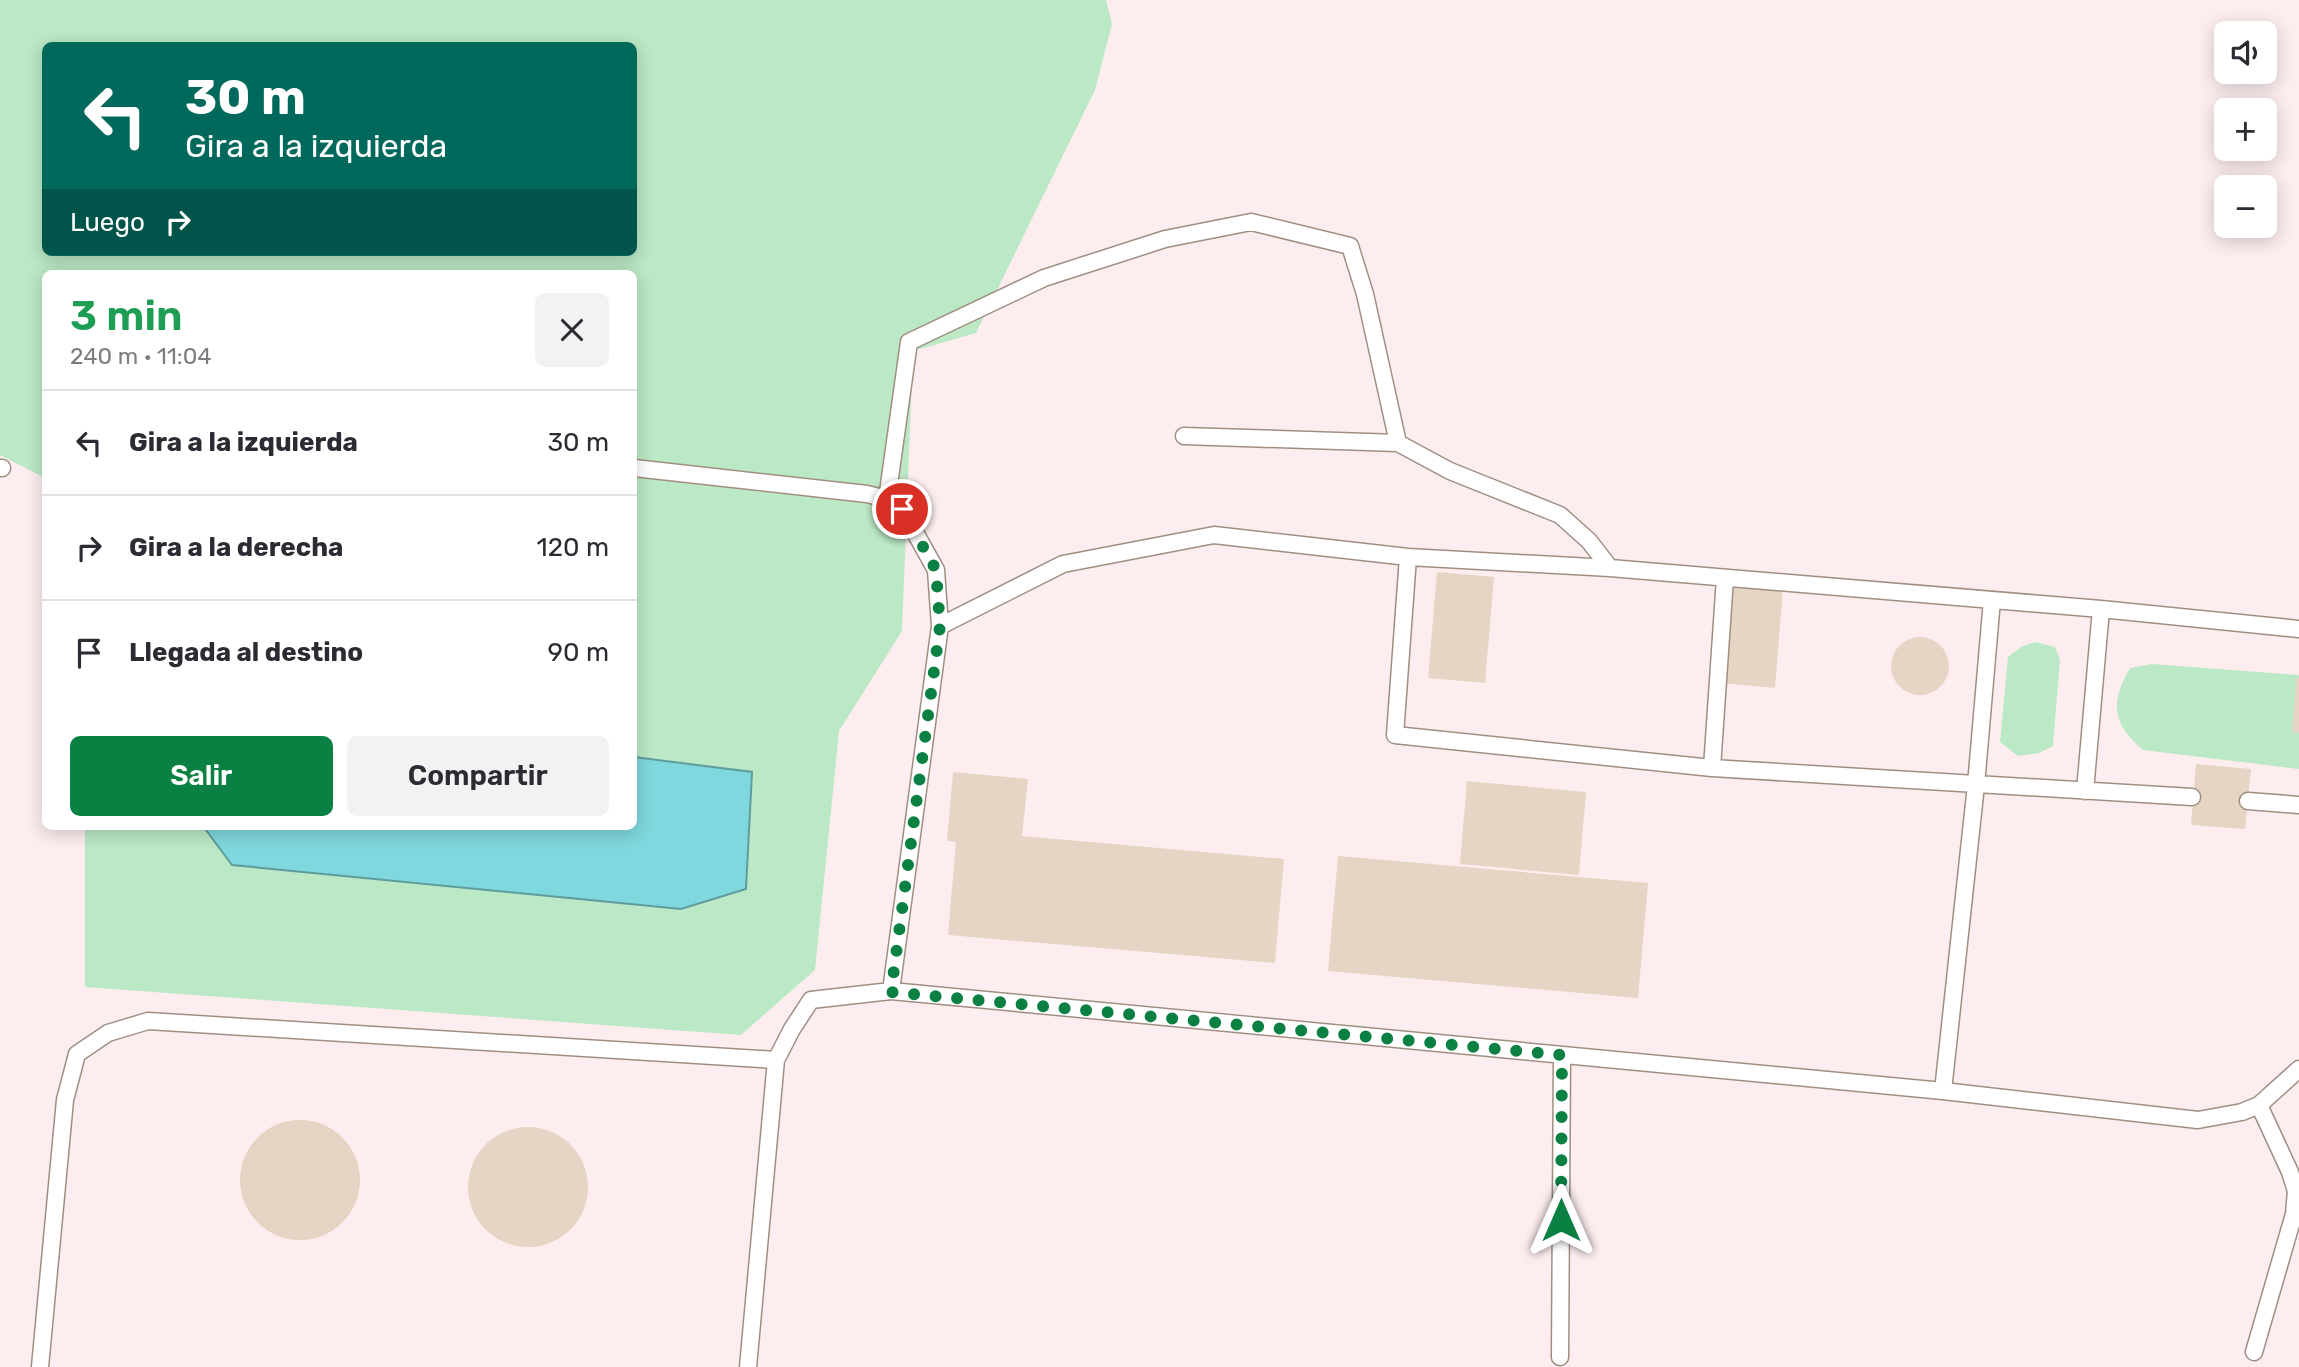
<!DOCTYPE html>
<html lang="es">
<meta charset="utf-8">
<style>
:root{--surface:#fff;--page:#f2f2f3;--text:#2b2b33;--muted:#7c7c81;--line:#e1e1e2;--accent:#0b8043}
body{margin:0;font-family:Rubik,sans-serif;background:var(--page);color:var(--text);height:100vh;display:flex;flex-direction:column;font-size:26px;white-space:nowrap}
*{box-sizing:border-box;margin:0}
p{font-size:23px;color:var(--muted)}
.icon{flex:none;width:38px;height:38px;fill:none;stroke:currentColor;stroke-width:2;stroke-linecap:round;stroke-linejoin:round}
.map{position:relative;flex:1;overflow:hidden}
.panel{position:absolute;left:42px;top:270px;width:595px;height:560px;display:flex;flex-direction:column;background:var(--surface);border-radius:10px;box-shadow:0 4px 18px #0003}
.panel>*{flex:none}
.top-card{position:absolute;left:42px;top:42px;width:595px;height:214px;border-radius:10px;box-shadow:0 4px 18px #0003;background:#00695c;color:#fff;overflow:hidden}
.fabs{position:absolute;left:2214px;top:21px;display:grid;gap:14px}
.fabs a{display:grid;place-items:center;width:63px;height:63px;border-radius:10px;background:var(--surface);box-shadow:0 4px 18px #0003;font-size:35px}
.pin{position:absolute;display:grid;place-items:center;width:60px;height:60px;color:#fff;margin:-30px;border:4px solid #fff;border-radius:50%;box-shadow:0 2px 7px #0007}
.me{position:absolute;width:77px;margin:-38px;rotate:0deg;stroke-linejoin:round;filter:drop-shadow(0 0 5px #0008)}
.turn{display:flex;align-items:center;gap:24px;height:147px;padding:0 28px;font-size:32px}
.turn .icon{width:91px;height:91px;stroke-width:2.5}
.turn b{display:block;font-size:49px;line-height:60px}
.then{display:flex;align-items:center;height:66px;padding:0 28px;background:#0003;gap:14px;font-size:26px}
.round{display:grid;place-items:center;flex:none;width:74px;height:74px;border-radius:10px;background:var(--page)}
.summary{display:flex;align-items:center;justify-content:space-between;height:119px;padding:0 28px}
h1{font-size:42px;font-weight:600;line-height:52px;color:#1e9e55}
.action{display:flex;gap:14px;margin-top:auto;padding:14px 28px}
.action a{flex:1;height:80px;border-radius:10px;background:var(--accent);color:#fff;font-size:28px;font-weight:600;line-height:80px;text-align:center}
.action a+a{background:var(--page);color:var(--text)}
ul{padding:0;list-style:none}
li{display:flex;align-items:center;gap:21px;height:105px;padding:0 28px;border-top:2px solid var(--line)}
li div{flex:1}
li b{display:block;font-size:26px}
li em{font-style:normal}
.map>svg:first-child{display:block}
.industrial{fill:#fdedef;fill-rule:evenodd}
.green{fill:#bbe8c5;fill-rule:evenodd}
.water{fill:#7fd8dd;stroke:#5f9c9e;stroke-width:2}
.building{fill:#e4d5c4}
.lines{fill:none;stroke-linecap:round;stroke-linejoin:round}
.service-casing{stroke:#a08f81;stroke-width:19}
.service{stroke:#fff;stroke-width:16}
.route{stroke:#0b8043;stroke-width:12;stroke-dasharray:0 21.6}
</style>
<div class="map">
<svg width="2299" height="1367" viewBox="0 0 2299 1367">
<rect width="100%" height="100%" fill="#fefaf7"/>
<path class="industrial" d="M 0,0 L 2299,0 L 2299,1367 L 0,1367 ZM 2226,33 L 2264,33 L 2264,72 L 2226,72 ZM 46,46 L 634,46 L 634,252 L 46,252 ZM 2226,110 L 2264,110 L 2264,149 L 2226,149 ZM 2226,187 L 2264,187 L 2264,226 L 2226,226 ZM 46,273 L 634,273 L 634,826 L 46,826 Z"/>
<path class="green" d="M 0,0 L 1106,0 L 1112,24 L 1095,90 L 976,333 L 913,351 L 902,631 L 839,731 L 815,970 L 741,1035 L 85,987 L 85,826 L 634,826 L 634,273 L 46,273 L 45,478 L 0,455 ZM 46,46 L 634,46 L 634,252 L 46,252 Z
M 2035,642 L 2055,647 L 2060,660 L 2053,746 L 2039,753 L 2018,756 L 2000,742 L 2008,657 L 2021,647 Z
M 2152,664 L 2299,675 L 2299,769 L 2143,750 C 2112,723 2110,703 2130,668 Z"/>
<path class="water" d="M 634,757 L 752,772 L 746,889 L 681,909 L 232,865 L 206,830 L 206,826 L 634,826 Z"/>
<path class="building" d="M 1437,572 L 1494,577 L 1485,683 L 1428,678 Z
M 1730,582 L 1783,588 L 1775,688 L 1721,683 Z
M1891 666a29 29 0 1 1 58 0a29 29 0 1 1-58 0Z
M 2296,678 L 2299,678 L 2299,733 L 2292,732 Z
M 2196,764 L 2251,769 L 2245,829 L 2191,825 Z
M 953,772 L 1028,779 L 1022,836 L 1284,859 L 1275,963 L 948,935 L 956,842 L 947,841 Z
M 1467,781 L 1586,792 L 1579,875 L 1460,864 Z
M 1338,856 L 1648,883 L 1638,998 L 1328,971 Z
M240 1180a60 60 0 1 1 120 0a60 60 0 1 1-120 0Z
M468 1187a60 60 0 1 1 120 0a60 60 0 1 1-120 0Z"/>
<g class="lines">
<g class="service-casing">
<path id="service" d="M 1184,436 L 1398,443 L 1450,471 L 1560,515 L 1589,541 L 1610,568
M 0,468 L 2,468
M 634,468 L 867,494 L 887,499 L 902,509 L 936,570 L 940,626 L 891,991
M 887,499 L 909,342 L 1044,278 L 1165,239 L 1251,222 L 1350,246 L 1365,294 L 1398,443
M 1408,557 L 1395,735 L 1712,768 L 2192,797
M 940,626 L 1063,564 L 1214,535 L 1408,557 L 1610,568 L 2101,609 L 2299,629
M 1712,768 L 1725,578
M 2085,791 L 2101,609
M 2248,801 L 2299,805
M 1943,1091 L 1976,785 L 1992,600
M 2254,1352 L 2294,1214 L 2296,1191 L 2290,1172 L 2259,1105
M 1560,1357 L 1562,1055
M 40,1367 L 65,1100 L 77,1054 L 108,1033 L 148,1021 L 776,1060
M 748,1367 L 776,1060 L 792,1029 L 811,1000 L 891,991 L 1943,1091 L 2198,1120 L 2242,1112 L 2259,1105 L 2299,1069"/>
</g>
<use href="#service" class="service"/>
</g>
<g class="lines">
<path class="route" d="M 902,509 L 936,570 L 940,626 L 891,992 L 1562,1055 L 1561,1220"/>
</g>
</svg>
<div class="fabs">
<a><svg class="icon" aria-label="sound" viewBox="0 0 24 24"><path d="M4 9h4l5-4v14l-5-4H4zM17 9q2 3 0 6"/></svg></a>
<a>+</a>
<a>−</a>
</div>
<div class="pin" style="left:902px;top:509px;background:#d93025"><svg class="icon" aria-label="arrive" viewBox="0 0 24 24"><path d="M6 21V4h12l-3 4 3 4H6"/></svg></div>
<svg class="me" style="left:1561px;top:1220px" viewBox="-20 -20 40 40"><path d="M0-17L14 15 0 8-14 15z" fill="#0b8043" stroke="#fff" stroke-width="4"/></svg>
<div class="top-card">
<div class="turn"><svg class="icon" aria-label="left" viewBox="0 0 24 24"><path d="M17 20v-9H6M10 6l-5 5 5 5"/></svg><div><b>30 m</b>Gira a la izquierda</div></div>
<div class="then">Luego<svg class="icon" aria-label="right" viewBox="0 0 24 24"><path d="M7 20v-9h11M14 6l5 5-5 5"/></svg></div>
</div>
<section class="panel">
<div class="summary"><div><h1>3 min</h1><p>240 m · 11:04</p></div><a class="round"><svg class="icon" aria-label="close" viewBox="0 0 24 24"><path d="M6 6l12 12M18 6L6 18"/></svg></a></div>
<ul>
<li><svg class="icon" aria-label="left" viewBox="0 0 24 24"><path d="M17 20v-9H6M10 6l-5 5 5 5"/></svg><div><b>Gira a la izquierda</b></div><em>30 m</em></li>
<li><svg class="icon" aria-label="right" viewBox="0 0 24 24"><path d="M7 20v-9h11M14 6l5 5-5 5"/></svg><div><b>Gira a la derecha</b></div><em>120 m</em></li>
<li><svg class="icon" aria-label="arrive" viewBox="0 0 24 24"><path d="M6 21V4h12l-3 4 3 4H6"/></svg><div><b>Llegada al destino</b></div><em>90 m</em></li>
</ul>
<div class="action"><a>Salir</a><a>Compartir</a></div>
</section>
</div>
